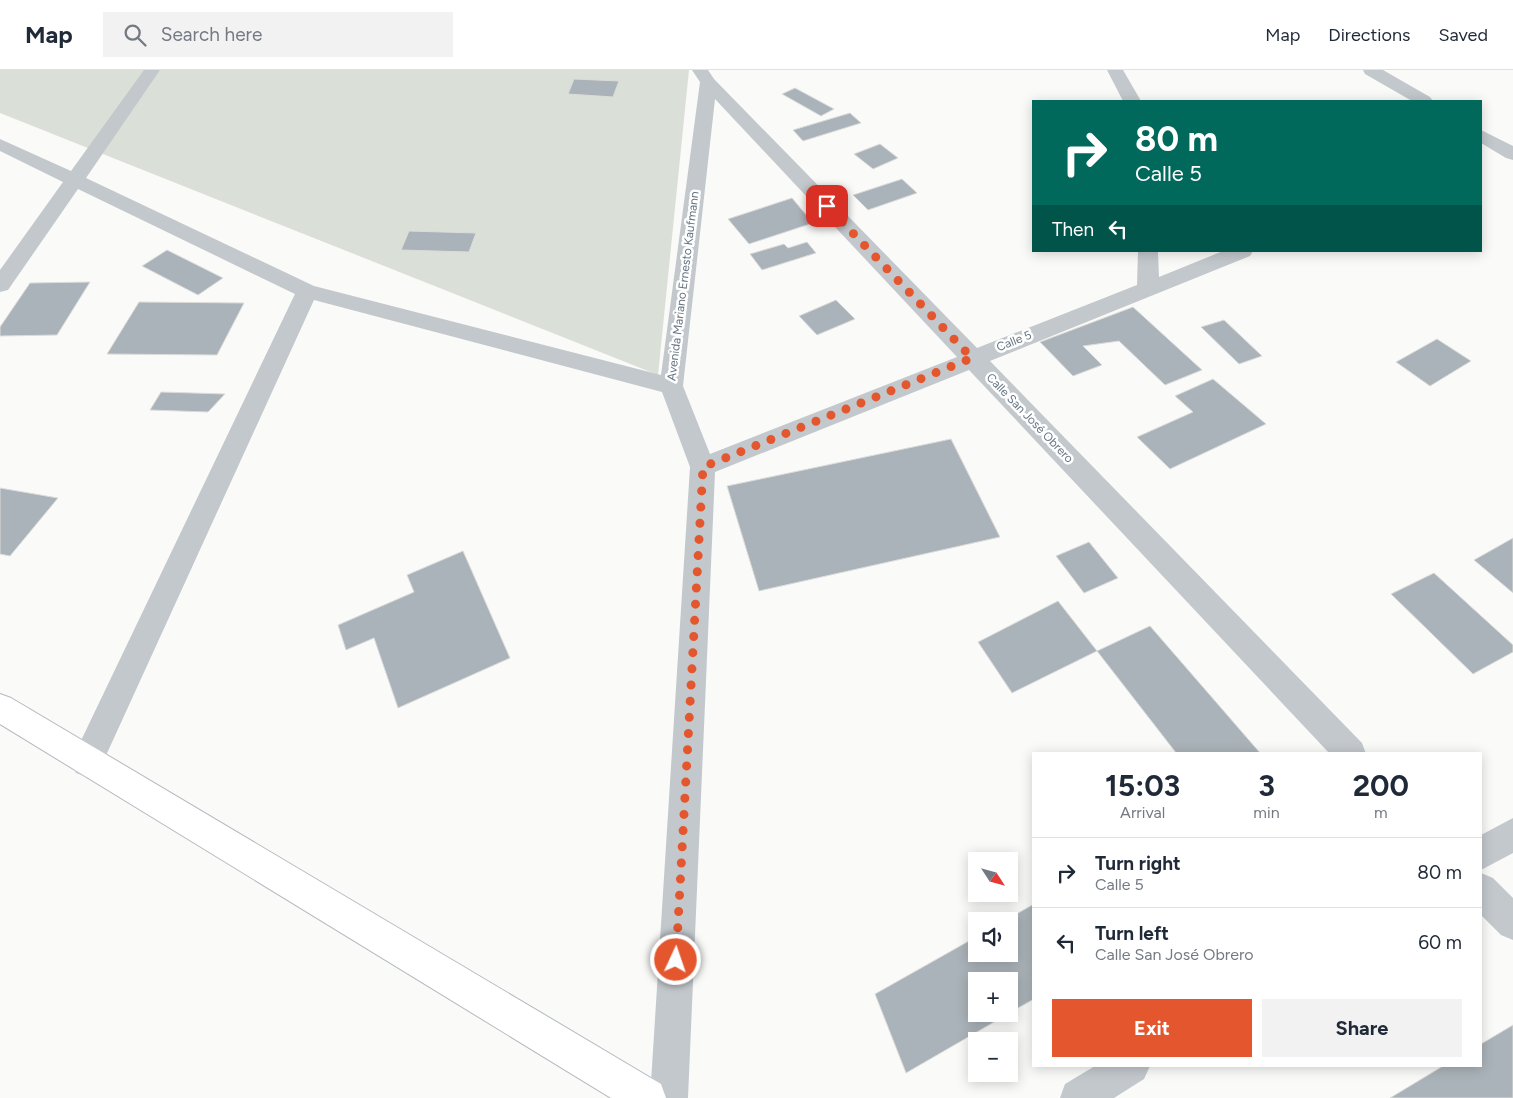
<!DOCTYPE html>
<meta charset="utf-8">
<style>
:root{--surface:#fff;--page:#f2f2f3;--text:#1f2937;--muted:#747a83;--line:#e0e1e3;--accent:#e4572e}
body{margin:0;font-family:Figtree,sans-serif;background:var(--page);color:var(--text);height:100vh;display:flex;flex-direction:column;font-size:19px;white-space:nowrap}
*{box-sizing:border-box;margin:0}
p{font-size:16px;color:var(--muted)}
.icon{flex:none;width:28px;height:28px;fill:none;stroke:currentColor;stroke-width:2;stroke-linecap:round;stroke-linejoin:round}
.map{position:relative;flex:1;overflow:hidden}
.side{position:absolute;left:1032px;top:682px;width:450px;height:315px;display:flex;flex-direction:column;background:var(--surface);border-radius:0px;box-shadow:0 2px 12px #0003}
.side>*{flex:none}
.top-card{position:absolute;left:1032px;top:30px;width:450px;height:152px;border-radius:0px;box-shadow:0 2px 12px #0003;background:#00695c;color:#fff;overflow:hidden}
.needle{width:32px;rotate:126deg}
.buttons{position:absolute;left:968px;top:782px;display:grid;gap:10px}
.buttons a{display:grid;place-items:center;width:50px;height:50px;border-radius:0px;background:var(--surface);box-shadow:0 2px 12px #0003;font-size:25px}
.pin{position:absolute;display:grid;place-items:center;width:42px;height:42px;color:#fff;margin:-21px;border-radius:10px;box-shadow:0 2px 8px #0006}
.me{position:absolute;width:55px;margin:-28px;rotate:3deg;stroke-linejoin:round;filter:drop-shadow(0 0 4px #0008)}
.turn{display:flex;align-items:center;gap:18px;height:105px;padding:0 20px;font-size:22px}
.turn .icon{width:65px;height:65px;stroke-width:2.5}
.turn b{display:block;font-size:35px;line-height:42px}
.then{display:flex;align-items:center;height:48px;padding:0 20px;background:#0003;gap:10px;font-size:19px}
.eta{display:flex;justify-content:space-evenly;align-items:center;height:85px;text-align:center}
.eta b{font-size:30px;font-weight:700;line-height:35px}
.cta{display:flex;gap:10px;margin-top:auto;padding:10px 20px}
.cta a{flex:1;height:58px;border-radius:0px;background:var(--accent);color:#fff;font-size:20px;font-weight:700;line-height:58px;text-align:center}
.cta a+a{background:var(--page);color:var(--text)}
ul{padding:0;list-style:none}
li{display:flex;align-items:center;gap:15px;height:70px;padding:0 20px;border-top:1px solid var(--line)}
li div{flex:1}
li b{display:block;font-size:19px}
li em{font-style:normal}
header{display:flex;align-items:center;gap:30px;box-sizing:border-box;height:70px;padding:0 25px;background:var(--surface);border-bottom:1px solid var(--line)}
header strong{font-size:24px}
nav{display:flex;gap:28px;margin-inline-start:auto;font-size:18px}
.search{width:350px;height:45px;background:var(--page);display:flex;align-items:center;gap:12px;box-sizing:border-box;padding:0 18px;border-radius:0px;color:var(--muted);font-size:19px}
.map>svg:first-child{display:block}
.green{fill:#dadfd7}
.building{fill:#aab3b9;stroke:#dcdcda}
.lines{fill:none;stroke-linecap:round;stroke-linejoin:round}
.secondary-casing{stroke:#b3babf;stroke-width:2}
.street{fill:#c3c8cc;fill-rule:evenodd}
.secondary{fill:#fff;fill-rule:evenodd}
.route{stroke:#e4572e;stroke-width:9;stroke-dasharray:0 16.2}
.labels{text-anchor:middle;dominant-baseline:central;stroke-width:5;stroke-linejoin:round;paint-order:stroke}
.street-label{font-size:12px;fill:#657683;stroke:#fff}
</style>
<header>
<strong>Map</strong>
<div class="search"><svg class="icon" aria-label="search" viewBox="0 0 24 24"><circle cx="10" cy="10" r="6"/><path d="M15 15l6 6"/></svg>Search here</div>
<nav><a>Map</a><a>Directions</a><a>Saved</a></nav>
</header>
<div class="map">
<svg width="1513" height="1028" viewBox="0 0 1513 1028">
<rect width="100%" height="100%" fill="#fafaf8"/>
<path class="green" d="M 0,0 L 689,0 L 658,305 L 0,43 Z"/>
<path class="building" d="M 574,9 L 619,11 L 613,27 L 568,24 Z
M 795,18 L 834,39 L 821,46 L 782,24 Z
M 850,43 L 861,53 L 803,71 L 793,60 Z
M 880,74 L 898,88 L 873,99 L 854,84 Z
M 902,109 L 917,123 L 868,140 L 853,125 Z
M 792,128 L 813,153 L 749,174 L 728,149 Z
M 409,161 L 476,163 L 469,182 L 401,180 Z
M 807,172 L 816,183 L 762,200 L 750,184 L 784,174 L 788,178 Z
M 167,180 L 223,208 L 198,225 L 142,196 Z
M 90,212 L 57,265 L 0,266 L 0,257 L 30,213 Z
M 836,230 L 855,249 L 817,265 L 799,246 Z
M 139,232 L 244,233 L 217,285 L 107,284 Z
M 1133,237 L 1202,300 L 1165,315 L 1119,271 L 1083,276 L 1102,295 L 1073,306 L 1040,272 Z
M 1224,250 L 1262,286 L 1239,294 L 1201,257 Z
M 1437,269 L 1471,291 L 1430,316 L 1396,292 Z
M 1213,309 L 1266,354 L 1170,399 L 1137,367 L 1193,342 L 1175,326 Z
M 161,322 L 225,324 L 208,342 L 150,340 Z
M 951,369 L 1000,467 L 759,521 L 727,416 Z
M 0,418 L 58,428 L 10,486 L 0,484 Z
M 1513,468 L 1513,523 L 1474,490 Z
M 1089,472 L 1118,508 L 1084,523 L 1056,486 Z
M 463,481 L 510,588 L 398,638 L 374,568 L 346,580 L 338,555 L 414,522 L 407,505 Z
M 1434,503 L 1513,575 L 1513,582 L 1473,604 L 1391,524 Z
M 1058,531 L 1097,581 L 1012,623 L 978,572 Z
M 1150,556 L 1261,684 L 1177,684 L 1097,581 Z
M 1034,834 L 1034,929 L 1009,943 L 1009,911 L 976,911 L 976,944 L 1008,944 L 906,1003 L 875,924 L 976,867 L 976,884 L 1009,884 L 1009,851 L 1004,851 Z
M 1513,955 L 1513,1028 L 1390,1028 L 1443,996 L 1481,996 L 1481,974 Z"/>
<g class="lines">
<g class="secondary-casing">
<path id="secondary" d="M 0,624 L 11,628 L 661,1014 L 666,1028 L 611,1028 L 0,654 Z"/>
</g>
<path class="street" d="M 144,0 L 160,0 L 86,108 L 314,216 L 661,305 L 700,12 L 692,0 L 708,0 L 714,9 L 977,278 L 1137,215 L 1138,181 L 1158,181 L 1159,207 L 1223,181 L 1253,181 L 1250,186 L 990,291 L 1362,673 L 1366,684 L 1330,684 L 969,300 L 715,402 L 688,1028 L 650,1028 L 690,397 L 662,322 L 314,230 L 98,703 L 87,707 L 76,703 L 71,692 L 76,681 L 295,224 L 78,119 L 8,220 L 0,222 L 0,200 L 63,112 L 0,81 L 0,69 L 71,101 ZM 715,29 L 957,287 L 710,384 L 683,316 Z
M 1107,0 L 1123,0 L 1141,31 L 1123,31 Z
M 1363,0 L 1383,0 L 1430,27 L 1433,31 L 1412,31 L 1365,4 Z
M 1481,60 L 1513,76 L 1513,90 L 1506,88 L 1481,73 Z
M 1513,748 L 1513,783 L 1481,800 L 1481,765 Z
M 1481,803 L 1493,808 L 1513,828 L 1513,870 L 1501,865 L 1481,845 Z
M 1095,996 L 1150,996 L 1144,1009 L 1114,1028 L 1060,1028 L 1065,1014 Z"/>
<use href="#secondary" class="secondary"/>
</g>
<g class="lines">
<path class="route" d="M 676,890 L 703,397 L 972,288 L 827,136"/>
</g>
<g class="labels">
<g class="street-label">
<text transform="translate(683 216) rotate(-83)">Avenida Mariano Ernesto Kaufmann</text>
<text transform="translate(1014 271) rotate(-22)">Calle 5</text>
<text transform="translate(1030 348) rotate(46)">Calle San José Obrero</text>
</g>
</g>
</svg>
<div class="buttons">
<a><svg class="needle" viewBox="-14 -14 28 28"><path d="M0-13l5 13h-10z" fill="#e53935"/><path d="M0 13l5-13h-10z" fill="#747a83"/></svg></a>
<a><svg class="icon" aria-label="sound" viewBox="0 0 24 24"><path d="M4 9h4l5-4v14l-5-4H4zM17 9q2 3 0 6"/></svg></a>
<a>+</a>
<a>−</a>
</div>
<div class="pin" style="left:827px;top:136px;background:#d93025"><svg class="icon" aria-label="arrive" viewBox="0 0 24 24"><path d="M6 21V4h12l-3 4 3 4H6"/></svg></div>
<svg class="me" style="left:676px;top:890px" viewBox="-20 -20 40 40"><circle r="17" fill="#e4572e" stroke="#fff" stroke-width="3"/><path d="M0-11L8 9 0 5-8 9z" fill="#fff"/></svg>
<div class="top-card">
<div class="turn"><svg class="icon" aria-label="right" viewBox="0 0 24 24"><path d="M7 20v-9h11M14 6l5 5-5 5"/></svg><div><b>80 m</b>Calle 5</div></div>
<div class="then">Then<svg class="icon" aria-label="left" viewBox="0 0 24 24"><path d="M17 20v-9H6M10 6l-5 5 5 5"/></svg></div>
</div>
<section class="side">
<div class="eta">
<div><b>15:03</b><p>Arrival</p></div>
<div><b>3</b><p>min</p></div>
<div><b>200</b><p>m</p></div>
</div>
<ul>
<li><svg class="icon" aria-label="right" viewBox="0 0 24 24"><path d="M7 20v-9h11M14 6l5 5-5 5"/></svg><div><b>Turn right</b><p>Calle 5</p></div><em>80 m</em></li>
<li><svg class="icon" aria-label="left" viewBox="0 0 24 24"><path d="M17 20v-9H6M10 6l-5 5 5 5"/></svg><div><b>Turn left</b><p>Calle San José Obrero</p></div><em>60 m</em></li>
</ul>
<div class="cta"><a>Exit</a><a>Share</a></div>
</section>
</div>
